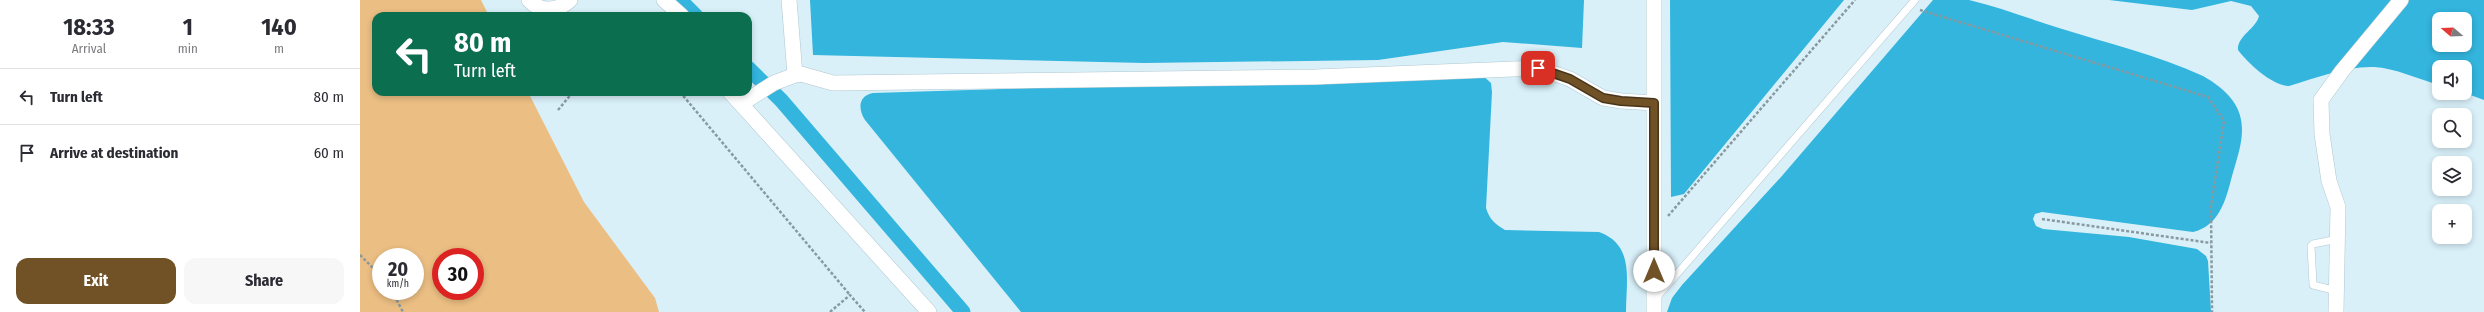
<!DOCTYPE html>
<style>
:root{--surface:#fff;--page:#f7f7f7;--text:#2b2b33;--muted:#7c7c81;--line:#e1e1e2;--accent:#705226}
body{margin:0;font-family:"Fira Sans Condensed",sans-serif;background:var(--page);color:var(--text);height:100vh;display:flex;flex-direction:column;font-size:15px;white-space:nowrap}
*{box-sizing:border-box;margin:0}
p{font-size:13px;color:var(--muted)}
.icon{flex:none;width:22px;height:22px;fill:none;stroke:currentColor;stroke-width:2;stroke-linecap:round;stroke-linejoin:round}
.map{position:relative;flex:1;overflow:hidden}
.side{display:flex;flex-direction:column;background:var(--surface);width:360px}
.side>*{flex:none}
.banner{position:absolute;left:12px;top:12px;width:380px;height:84px;border-radius:12px;box-shadow:0 2px 6px #0003;background:#0b6e4f;color:#fff;overflow:hidden}
.needle{width:26px;rotate:289deg}
.buttons{position:absolute;left:2072px;top:12px;display:grid;gap:8px}
.buttons a{display:grid;place-items:center;width:40px;height:40px;border-radius:8px;background:var(--surface);box-shadow:0 2px 6px #0003;font-size:20px}
.speed{position:absolute;left:12px;top:248px;display:flex;gap:8px;font-size:20px;font-weight:700;text-align:center}
.speed>*{display:grid;place-content:center;width:52px;height:52px;border-radius:50%;background:var(--surface);box-shadow:0 2px 6px #0003;line-height:1}
.speed small{font-size:10px;font-weight:400}
.speed .limit{border:6px solid #d22;background:#fff;color:#111}
.pin{position:absolute;display:grid;place-items:center;width:34px;height:34px;color:#fff;margin:-17px;border-radius:8px;box-shadow:0 2px 6px #0006}
.me{position:absolute;width:44px;margin:-22px;rotate:0deg;stroke-linejoin:round;filter:drop-shadow(0 0 3px #0008)}
.turn{display:flex;align-items:center;gap:14px;height:84px;padding:0 16px;font-size:18px}
.turn .icon{width:52px;height:52px;stroke-width:2.5}
.turn b{display:block;font-size:28px;line-height:34px}
.eta{display:flex;justify-content:space-evenly;align-items:center;height:68px;text-align:center}
.eta b{font-size:24px;font-weight:700;line-height:28px}
.primary-button{display:flex;gap:8px;margin-top:auto;padding:8px 16px}
.primary-button a{flex:1;height:46px;border-radius:12px;background:var(--accent);color:#fff;font-size:16px;font-weight:700;line-height:46px;text-align:center}
.primary-button a+a{background:var(--page);color:var(--text)}
ul{padding:0;list-style:none}
li{display:flex;align-items:center;gap:12px;height:56px;padding:0 16px;border-top:1px solid var(--line)}
li div{flex:1}
li b{display:block;font-size:15px}
li em{font-style:normal}
main{display:flex;flex:1;min-height:0}
.map>svg:first-child{display:block}
.green{fill:#ebbe83;fill-rule:evenodd}
.water{fill:#33b5de;fill-rule:evenodd}
.lines{fill:none;stroke-linecap:round;stroke-linejoin:round}
.canal{stroke:#33b5de;stroke-width:15}
.lane-casing{stroke:#b1c7d0;stroke-width:8}
.street-casing{stroke:#b1c7d0;stroke-width:16}
.path{stroke:#88999f;stroke-width:2.5;stroke-dasharray:3 2;stroke-linecap:butt}
.lane{stroke:#fff;stroke-width:7}
.street{stroke:#fff;stroke-width:15}
.route-casing{stroke:#493519;stroke-width:10}
.route{stroke:#705226;stroke-width:7}
</style>
<main>
<section class="side">
<div class="eta">
<div><b>18:33</b><p>Arrival</p></div>
<div><b>1</b><p>min</p></div>
<div><b>140</b><p>m</p></div>
</div>
<ul>
<li><svg class="icon" aria-label="left" viewBox="0 0 24 24"><path d="M17 20v-9H6M10 6l-5 5 5 5"/></svg><div><b>Turn left</b></div><em>80 m</em></li>
<li><svg class="icon" aria-label="arrive" viewBox="0 0 24 24"><path d="M6 21V4h12l-3 4 3 4H6"/></svg><div><b>Arrive at destination</b></div><em>60 m</em></li>
</ul>
<div class="primary-button"><a>Exit</a><a>Share</a></div>
</section>
<div class="map">
<svg width="2124" height="312" viewBox="0 0 2124 312">
<rect width="100%" height="100%" fill="#d9f0f9"/>
<path class="green" d="M 0,0 L 121,0 L 129,16 L 16,16 L 16,92 L 168,92 L 224,202 L 295,298 L 299,312 L 0,312 ZM 21,257 L 55,257 L 55,291 L 21,291 ZM 81,257 L 115,257 L 115,291 L 81,291 Z"/>
<path class="water" d="M 450,0 L 1224,0 L 1222,48 L 1143,42 L 1018,60 L 784,63 L 453,55 Z
M 1310,0 L 1484,0 L 1324,194 L 1311,197 Z
M 1573,0 C 1584,0 1598,0 1609,0 C 1639,7 1670,19 1699,28 C 1747,43 1797,55 1843,76 C 1854,82 1866,91 1873,101 C 1890,125 1879,151 1872,176 C 1866,200 1859,226 1833,232 L 1682,212 L 1675,214 L 1673,219 L 1676,226 L 1683,229 L 1769,237 L 1837,249 L 1846,256 L 1848,261 L 1851,312 L 1307,312 L 1312,298 L 1322,285 L 1421,177 Z
M 1749,0 L 2124,0 L 2124,100 L 2105,93 L 2105,67 L 2079,67 L 2079,85 C 2058,79 2035,68 2014,67 C 1985,66 1956,78 1929,86 C 1911,85 1889,64 1878,50 C 1877,36 1896,29 1899,16 L 1891,6 L 1871,1 L 1832,10 ZM 2079,19 L 2105,19 L 2105,45 L 2079,45 Z
M 1121,74 L 1131,83 L 1132,92 L 1126,208 C 1130,220 1135,224 1145,230 L 1239,232 C 1275,245 1266,280 1266,312 L 661,312 L 505,120 C 498,109 498,96 513,93 Z"/>
<g class="lines">
<path class="canal" d="M 320,0 L 336,16
M 388,68 L 421,100 L 603,312"/>
<g class="lane-casing">
<path id="lane" d="M 1977,291 L 1953,285 L 1951,246 L 1953,244 L 1978,239
M 1296,298 L 1555,0"/>
</g>
<g class="street-casing">
<path id="street" d="M 169,0 C 180,13 199,11 210,0
M 304,0 L 322,16
M 429,0 L 435,75
M 1294,0 L 1294,312
M 370,92 L 569,312
M 381,104 L 414,83 L 435,75 L 441,74 L 473,83 L 955,77 L 1178,68 L 1210,79 L 1243,98 L 1261,101 L 1294,103
M 1976,312 L 1978,207 L 1969,181 L 1962,134 L 1961,100 L 1982,71 L 2041,0"/>
</g>
<path class="path" d="M 1560,10 L 1848,97 L 1864,121 L 1851,206 L 1852,312
M 320,92 L 490,295
M 198,110 L 213,92
M 1308,216 L 1495,0
M 1682,219 L 1851,243
M 0,255 L 21,276
M 32,291 L 43,312
M 470,312 L 490,295 L 505,312"/>
<use href="#lane" class="lane"/>
<use href="#street" class="street"/>
</g>
<g class="lines">
<g class="route-casing">
<path id="route" d="M 1178,68 L 1210,79 L 1243,98 L 1261,101 L 1294,103 L 1294,271"/>
</g>
<use href="#route" class="route"/>
</g>
</svg>
<div class="buttons">
<a><svg class="needle" viewBox="-14 -14 28 28"><path d="M0-13l5 13h-10z" fill="#e53935"/><path d="M0 13l5-13h-10z" fill="#7c7c81"/></svg></a>
<a><svg class="icon" aria-label="sound" viewBox="0 0 24 24"><path d="M4 9h4l5-4v14l-5-4H4zM17 9q2 3 0 6"/></svg></a>
<a><svg class="icon" aria-label="search" viewBox="0 0 24 24"><circle cx="10" cy="10" r="6"/><path d="M15 15l6 6"/></svg></a>
<a><svg class="icon" aria-label="layers" viewBox="0 0 24 24"><path d="M12 4l9 5-9 5-9-5zM3 14l9 5 9-5"/></svg></a>
<a>+</a>
</div>
<div class="speed"><div>20<small>km/h</small></div><div class="limit">30</div></div>
<div class="pin" style="left:1178px;top:68px;background:#d93025"><svg class="icon" aria-label="arrive" viewBox="0 0 24 24"><path d="M6 21V4h12l-3 4 3 4H6"/></svg></div>
<svg class="me" style="left:1294px;top:271px" viewBox="-20 -20 40 40"><circle r="19" fill="#fff"/><path d="M0-13L10 11 0 6-10 11z" fill="#705226"/></svg>
<div class="banner">
<div class="turn"><svg class="icon" aria-label="left" viewBox="0 0 24 24"><path d="M17 20v-9H6M10 6l-5 5 5 5"/></svg><div><b>80 m</b>Turn left</div></div>
</div>
</div>
</main>
